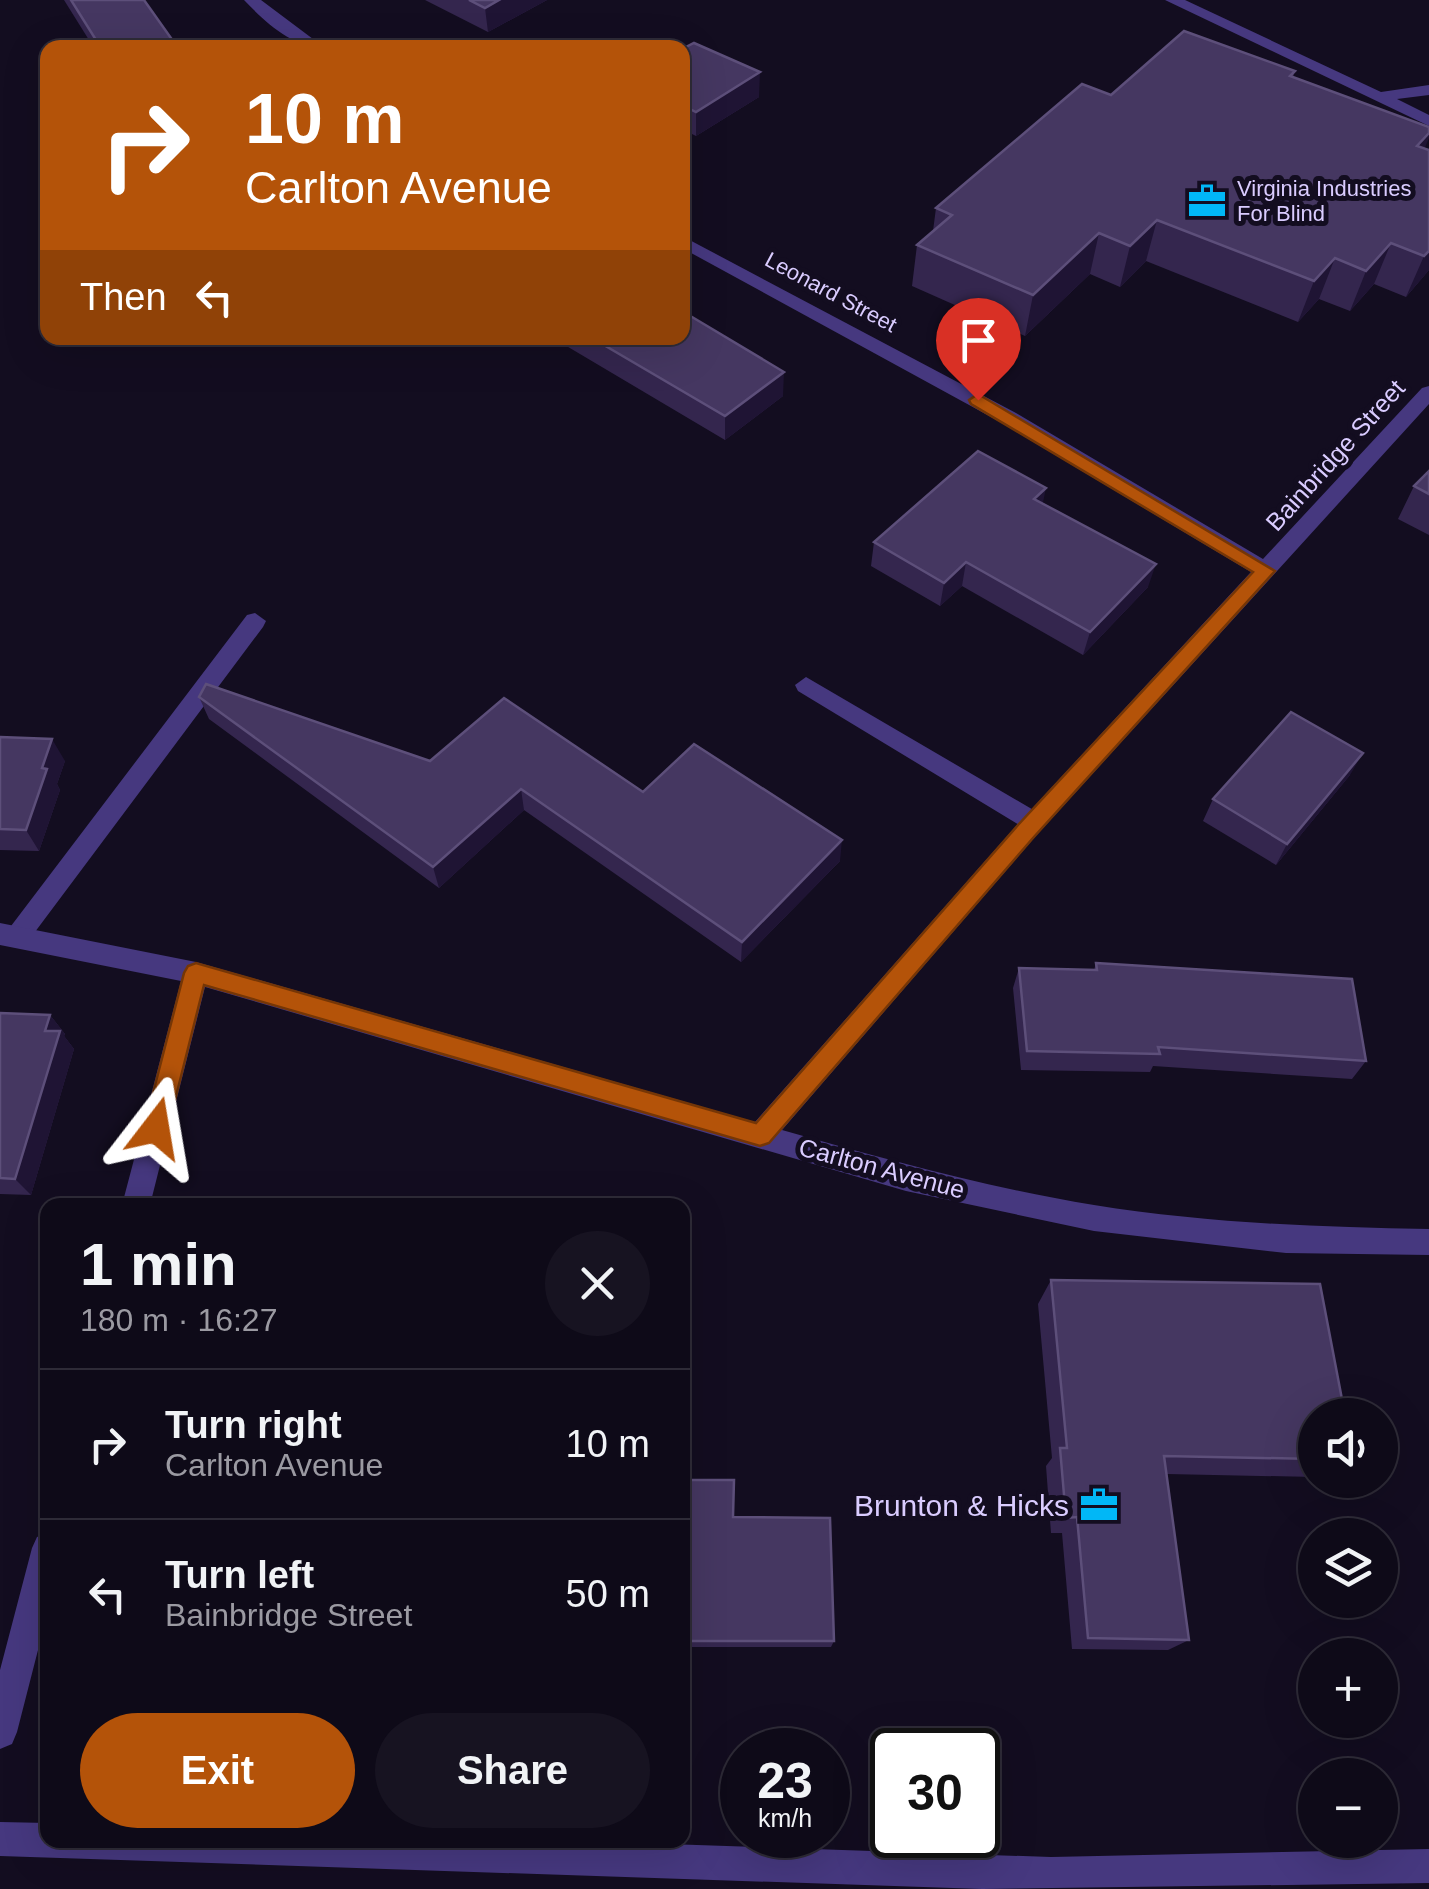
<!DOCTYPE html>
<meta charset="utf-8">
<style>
:root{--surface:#0e0a18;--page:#171321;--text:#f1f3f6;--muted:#9b9aa2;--line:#2e2b37;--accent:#b45309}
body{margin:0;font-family:Helvetica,sans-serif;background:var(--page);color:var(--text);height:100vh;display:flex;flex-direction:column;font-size:38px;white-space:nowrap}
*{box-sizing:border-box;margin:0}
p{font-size:32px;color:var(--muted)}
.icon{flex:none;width:55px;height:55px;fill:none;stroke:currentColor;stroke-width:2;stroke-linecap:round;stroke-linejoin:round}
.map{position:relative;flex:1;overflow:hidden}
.side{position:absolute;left:40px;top:1198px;width:650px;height:650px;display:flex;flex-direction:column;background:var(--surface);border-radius:20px;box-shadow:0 10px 40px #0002,0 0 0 2px var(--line)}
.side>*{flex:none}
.hud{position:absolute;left:40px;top:40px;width:650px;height:305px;border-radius:20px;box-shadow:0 10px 40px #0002,0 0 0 2px var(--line);background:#b45309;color:#fff;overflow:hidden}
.controls{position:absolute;left:1298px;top:1398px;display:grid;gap:20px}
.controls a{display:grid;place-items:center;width:100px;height:100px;border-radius:50%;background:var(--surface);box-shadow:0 10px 40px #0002,0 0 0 2px var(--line);font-size:50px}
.speed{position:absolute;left:720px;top:1728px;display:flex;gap:20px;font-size:50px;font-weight:700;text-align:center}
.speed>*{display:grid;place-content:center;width:130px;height:130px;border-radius:50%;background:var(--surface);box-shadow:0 10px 40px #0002,0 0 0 2px var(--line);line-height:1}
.speed small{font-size:25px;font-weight:400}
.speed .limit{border:5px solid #111;border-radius:15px;background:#fff;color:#111}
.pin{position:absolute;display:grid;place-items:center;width:85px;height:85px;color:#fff;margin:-102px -42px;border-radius:50% 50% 50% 0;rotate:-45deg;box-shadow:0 0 10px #0007}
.pin .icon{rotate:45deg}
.me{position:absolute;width:110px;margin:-55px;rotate:14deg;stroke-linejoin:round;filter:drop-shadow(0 0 8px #0008)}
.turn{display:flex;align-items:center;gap:35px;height:210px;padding:0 40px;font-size:45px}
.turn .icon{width:130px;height:130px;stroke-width:2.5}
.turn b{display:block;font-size:70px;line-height:85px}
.then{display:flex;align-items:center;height:95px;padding:0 40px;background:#0003;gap:20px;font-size:38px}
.round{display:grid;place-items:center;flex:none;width:105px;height:105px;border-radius:52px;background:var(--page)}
.overview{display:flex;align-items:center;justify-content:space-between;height:170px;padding:0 40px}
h1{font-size:60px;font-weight:700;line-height:75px}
.button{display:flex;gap:20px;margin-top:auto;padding:20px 40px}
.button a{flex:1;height:115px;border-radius:60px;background:var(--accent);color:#fff;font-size:40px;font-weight:700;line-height:115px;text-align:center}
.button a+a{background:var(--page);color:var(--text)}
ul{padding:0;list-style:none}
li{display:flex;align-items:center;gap:30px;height:150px;padding:0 40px;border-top:2px solid var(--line)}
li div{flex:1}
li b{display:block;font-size:38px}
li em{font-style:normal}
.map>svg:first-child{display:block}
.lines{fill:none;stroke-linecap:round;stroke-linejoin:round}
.service{fill:#46387f;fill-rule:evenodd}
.minor{fill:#46387f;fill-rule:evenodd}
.wall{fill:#34264e}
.shaded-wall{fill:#1f1434}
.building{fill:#453761;stroke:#5d4f7a;stroke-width:2.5}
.route{fill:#b45309;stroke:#753606;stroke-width:2.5}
.labels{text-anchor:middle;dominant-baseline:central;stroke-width:10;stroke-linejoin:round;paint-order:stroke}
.far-poi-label{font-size:22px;fill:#daccff;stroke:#130d20;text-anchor:start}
.far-street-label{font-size:22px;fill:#daccff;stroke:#130d20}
.street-label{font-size:25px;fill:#daccff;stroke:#130d20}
.near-poi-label{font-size:30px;fill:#daccff;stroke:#130d20;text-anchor:end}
</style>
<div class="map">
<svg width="1429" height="1889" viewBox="0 0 1429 1889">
<rect width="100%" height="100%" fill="#130d20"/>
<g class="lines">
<path class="service" d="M 255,613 L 266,621 L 263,627 L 26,944 L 17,948 L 8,944 L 5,937 L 8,930 L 247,615 Z
M 806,677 L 1042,815 L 1046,822 L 1042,829 L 1026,829 L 798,691 L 795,685 Z"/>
<path class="minor" d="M 244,0 L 261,0 L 325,48 C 293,48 266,23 244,0 Z
M 1165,0 L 1185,0 L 1381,92 L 1429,85 L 1429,95 L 1397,99 L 1429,115 L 1429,126 Z
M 682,236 L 1016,413 L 1263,559 L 1422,388 L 1429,386 L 1429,404 L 1033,839 L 782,1130 C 885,1159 989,1188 1094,1205 C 1205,1223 1317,1227 1429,1229 L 1429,1255 L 1286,1253 L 1094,1231 L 906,1191 L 205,987 L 150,1205 L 122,1205 L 181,981 L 0,945 L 0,923 L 196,962 L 755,1122 L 1017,825 L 1251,572 L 1002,423 L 682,248 Z
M 48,1533 L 48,1611 L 17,1732 L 12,1744 L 0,1749 L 0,1670 L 32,1548 L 37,1537 Z
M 0,1822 L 48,1823 L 48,1840 L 548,1840 L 1051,1857 L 1429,1849 L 1429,1883 L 982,1889 L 0,1856 Z"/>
</g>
<path class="wall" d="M 64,0 L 144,0 L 178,48 L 94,48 Z
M 425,0 L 547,0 L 488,32 Z
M 682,49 L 759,97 L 696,136 L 682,129 Z
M 1295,71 L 1293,77 L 1425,149 L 1429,270 L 1406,297 L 1374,284 L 1350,311 L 1319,299 L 1298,322 L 1146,261 L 1120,287 L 1090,274 L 1025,336 L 912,286 L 917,245 L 933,231 L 936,208 L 1111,95 Z
M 553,338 L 682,338 L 783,396 L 725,440 Z
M 1429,471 L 1429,535 L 1398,519 L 1414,486 Z
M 1042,504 L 1148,587 L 1083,655 L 962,586 L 940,606 L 871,566 L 874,542 Z
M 199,697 L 430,761 L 643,792 L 840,861 L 741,962 L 524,810 L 439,888 L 209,719 Z
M 0,737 L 65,761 L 57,784 L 60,790 L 39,851 L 0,850 Z
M 1350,775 L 1276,865 L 1203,821 L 1213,799 Z
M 1096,963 L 1366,1061 L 1352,1079 L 1153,1066 L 1150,1072 L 1021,1070 L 1013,988 L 1019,968 L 1094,970 Z
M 0,1013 L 50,1015 L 65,1034 L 64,1036 L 74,1049 L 31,1195 L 0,1194 Z
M 1051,1280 L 1315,1415 L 1315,1477 L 1167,1474 L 1189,1640 L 1168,1650 L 1072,1649 L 1062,1533 L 1051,1533 L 1046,1466 L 1052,1458 L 1038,1304 Z
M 682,1480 L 733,1517 L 834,1641 L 831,1647 L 682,1647 Z"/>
<path class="shaded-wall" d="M 499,0 L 547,0 L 488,32 L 485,8 Z
M 760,72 L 759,97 L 696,136 L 696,112 Z
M 1429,133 L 1429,138 L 1416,169 L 1417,146 Z
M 1157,220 L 1146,261 L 1120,287 L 1130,246 Z
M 1099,233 L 1090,274 L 1025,336 L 1033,295 Z
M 1391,243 L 1374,284 L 1350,311 L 1366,271 Z
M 1429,251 L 1429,270 L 1406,297 L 1424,256 Z
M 1335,258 L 1319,299 L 1298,322 L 1314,281 Z
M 784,372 L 783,396 L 725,440 L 725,416 Z
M 1046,488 L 1041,512 L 1034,499 Z
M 966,562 L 962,586 L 940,606 L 944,583 Z
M 1156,564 L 1148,587 L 1083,655 L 1090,632 Z
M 52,739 L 65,761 L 57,784 L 60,790 L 39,851 L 26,830 L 42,768 Z
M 1363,753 L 1350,775 L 1276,865 L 1287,844 Z
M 521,789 L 524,810 L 439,888 L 433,867 Z
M 842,840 L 840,861 L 741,962 L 742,942 Z
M 50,1015 L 65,1034 L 64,1036 L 74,1049 L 31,1195 L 15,1179 L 45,1031 Z"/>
<path class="building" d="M 71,0 L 144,0 L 178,48 L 101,48 Z
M 469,0 L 499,0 L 485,8 Z
M 1184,31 L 1295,71 L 1290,76 L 1429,127 L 1429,133 L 1417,146 L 1429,150 L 1429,251 L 1424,256 L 1391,243 L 1366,271 L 1335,258 L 1314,281 L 1157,220 L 1130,246 L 1099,233 L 1033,295 L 917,245 L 952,215 L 936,208 L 1082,84 L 1111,95 Z
M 694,43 L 760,72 L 696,112 L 682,105 L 682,49 Z
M 682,311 L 784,372 L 725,416 L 592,338 L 682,338 Z
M 978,451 L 1046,488 L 1034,499 L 1156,564 L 1090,632 L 966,562 L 944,583 L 874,542 Z
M 1429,471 L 1429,494 L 1414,486 Z
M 206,684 L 430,761 L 504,698 L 643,792 L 694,744 L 842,840 L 742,942 L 521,789 L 433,867 L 199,697 Z
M 1291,712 L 1363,753 L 1287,844 L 1213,799 Z
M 0,737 L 52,739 L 42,768 L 47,769 L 26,830 L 0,829 Z
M 1096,963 L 1352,979 L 1366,1061 L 1158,1047 L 1160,1054 L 1027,1051 L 1019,968 L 1097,970 Z
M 0,1013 L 50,1015 L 45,1031 L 60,1031 L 15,1179 L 0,1178 Z
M 1051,1280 L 1320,1284 L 1345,1415 L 1315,1415 L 1315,1459 L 1164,1456 L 1189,1640 L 1088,1638 L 1077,1517 L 1066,1518 L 1060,1448 L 1067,1448 Z
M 682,1480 L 734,1480 L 733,1517 L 830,1518 L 834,1641 L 682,1641 Z"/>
<path class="route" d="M 978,394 L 1275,571 L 1033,838 L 769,1143 L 760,1146 L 204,985 L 168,1128 L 165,1135 L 156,1139 L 147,1135 L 144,1128 L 184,973 L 188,966 L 196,963 L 756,1123 L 1018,825 L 1253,572 L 971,404 L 969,400 Z"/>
<defs>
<g id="office-bare" transform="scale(3)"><path d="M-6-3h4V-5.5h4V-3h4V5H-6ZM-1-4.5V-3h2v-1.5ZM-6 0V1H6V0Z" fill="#01b7f6" stroke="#130d20" stroke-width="2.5" paint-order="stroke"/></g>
</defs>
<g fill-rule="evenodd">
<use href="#office-bare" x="1207" y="201"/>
<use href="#office-bare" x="1099" y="1505"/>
</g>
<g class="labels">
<g class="far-poi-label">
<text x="1237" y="188">Virginia Industries<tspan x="1237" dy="25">For Blind</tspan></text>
</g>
<g class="far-street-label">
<text transform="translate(831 292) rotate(28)">Leonard Street</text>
</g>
<g class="street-label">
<text transform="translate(1335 455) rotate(-48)">Bainbridge Street</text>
<text transform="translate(882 1168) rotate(15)">Carlton Avenue</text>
</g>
<g class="near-poi-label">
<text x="1069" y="1505">Brunton &amp; Hicks</text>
</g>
</g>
</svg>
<div class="controls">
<a><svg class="icon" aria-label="sound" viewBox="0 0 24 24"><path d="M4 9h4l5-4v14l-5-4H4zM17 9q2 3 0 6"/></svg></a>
<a><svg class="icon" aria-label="layers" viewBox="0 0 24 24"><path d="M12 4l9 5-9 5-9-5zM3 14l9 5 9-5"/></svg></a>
<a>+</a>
<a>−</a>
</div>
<div class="speed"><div>23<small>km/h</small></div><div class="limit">30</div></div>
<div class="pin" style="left:978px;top:400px;background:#d93025"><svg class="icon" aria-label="arrive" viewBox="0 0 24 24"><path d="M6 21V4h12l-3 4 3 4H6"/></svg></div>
<svg class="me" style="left:156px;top:1128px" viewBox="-20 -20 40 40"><path d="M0-17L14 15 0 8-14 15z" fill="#b45309" stroke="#fff" stroke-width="4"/></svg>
<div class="hud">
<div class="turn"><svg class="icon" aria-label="right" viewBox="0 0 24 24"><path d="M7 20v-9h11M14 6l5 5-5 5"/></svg><div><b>10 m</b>Carlton Avenue</div></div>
<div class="then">Then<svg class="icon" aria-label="left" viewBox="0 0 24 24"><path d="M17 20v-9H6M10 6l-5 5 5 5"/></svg></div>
</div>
<section class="side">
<div class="overview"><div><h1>1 min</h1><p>180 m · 16:27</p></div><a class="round"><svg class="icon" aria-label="close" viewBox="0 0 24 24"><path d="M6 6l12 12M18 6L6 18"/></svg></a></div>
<ul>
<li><svg class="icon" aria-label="right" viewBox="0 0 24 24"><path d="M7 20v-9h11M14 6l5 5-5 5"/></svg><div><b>Turn right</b><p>Carlton Avenue</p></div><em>10 m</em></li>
<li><svg class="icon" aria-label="left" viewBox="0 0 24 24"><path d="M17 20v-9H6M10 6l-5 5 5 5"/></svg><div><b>Turn left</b><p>Bainbridge Street</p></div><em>50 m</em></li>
</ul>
<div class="button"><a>Exit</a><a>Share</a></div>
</section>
</div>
